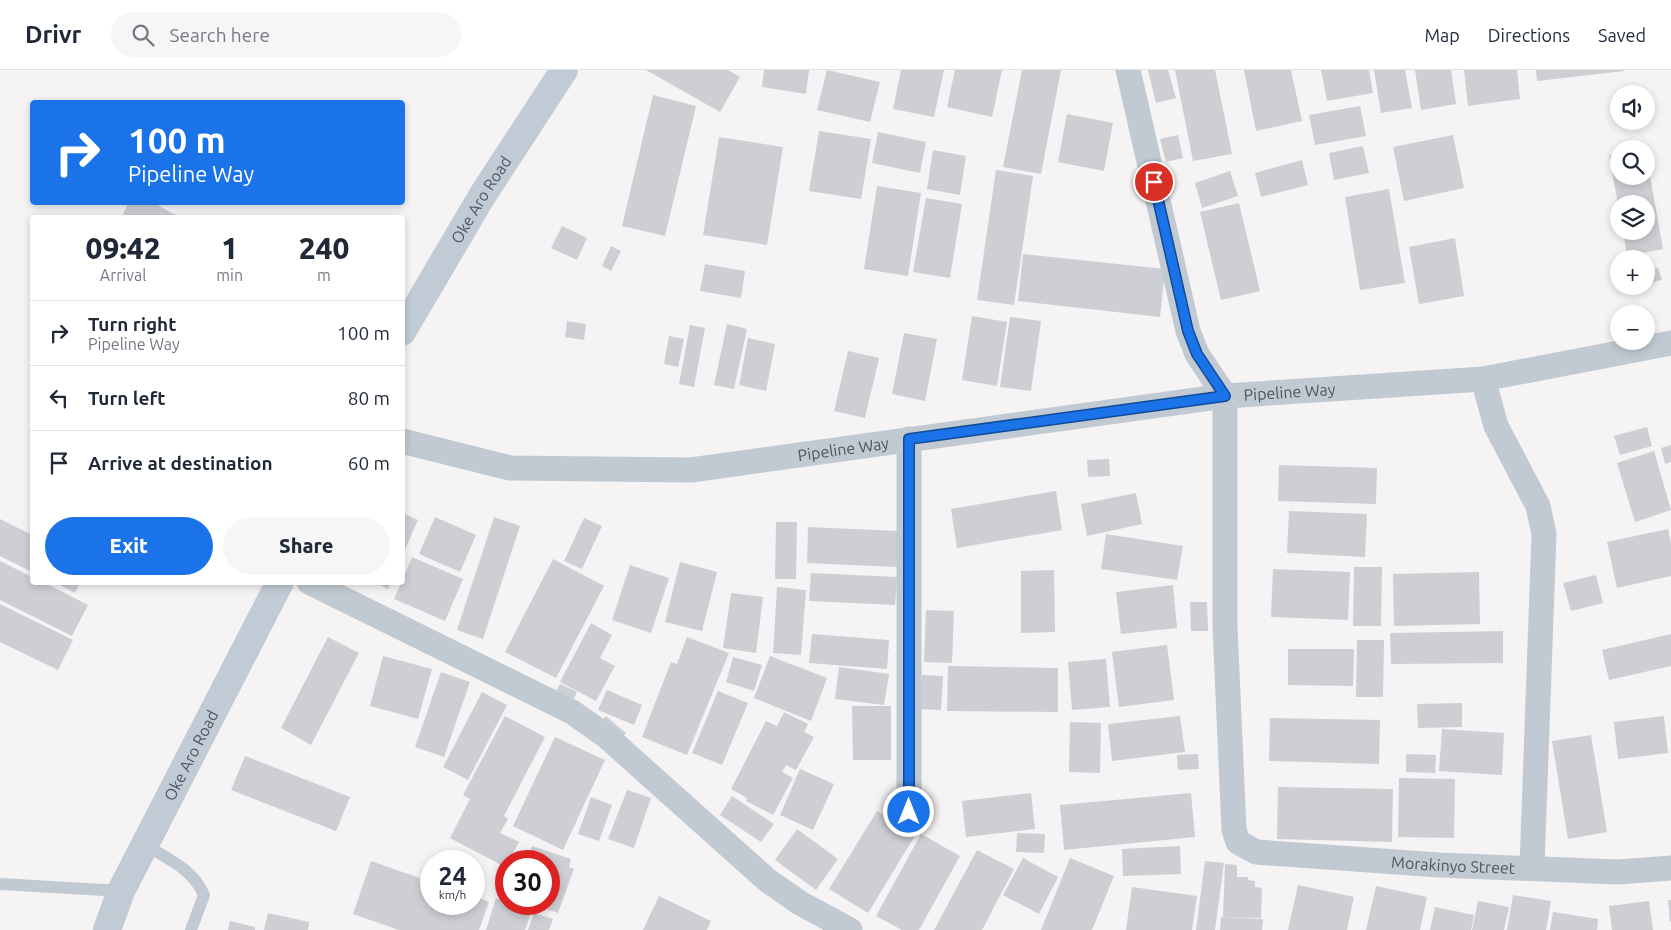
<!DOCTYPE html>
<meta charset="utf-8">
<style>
:root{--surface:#fff;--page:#f6f6f7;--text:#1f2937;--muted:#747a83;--line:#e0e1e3;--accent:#1a73e8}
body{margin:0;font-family:Ubuntu,sans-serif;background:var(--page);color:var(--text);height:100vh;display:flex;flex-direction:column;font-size:19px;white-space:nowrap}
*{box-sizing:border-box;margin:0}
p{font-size:16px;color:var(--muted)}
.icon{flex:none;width:28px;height:28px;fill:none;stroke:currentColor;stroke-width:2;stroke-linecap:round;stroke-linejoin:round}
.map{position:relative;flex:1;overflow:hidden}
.sheet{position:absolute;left:30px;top:145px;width:375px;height:370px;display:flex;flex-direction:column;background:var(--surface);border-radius:5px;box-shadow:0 2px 8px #0003}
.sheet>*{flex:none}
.hud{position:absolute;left:30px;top:30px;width:375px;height:105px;border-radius:5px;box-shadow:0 2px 8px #0003;background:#1a73e8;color:#fff;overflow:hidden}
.tools{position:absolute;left:1610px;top:15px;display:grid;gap:10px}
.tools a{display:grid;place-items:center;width:45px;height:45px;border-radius:50%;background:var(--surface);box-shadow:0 2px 8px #0003;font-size:25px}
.speed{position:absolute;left:420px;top:780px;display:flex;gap:10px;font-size:25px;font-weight:700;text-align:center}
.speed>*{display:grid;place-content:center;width:65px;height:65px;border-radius:50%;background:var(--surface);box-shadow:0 2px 8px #0003;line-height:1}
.speed small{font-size:12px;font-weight:400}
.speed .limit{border:8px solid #d22;background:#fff;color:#111}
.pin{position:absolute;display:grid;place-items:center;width:42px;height:42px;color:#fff;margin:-21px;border:2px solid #fff;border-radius:50%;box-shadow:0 1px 5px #0007}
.me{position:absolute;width:55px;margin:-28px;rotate:0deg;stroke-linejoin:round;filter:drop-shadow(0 0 4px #0008)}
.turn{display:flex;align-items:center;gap:18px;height:105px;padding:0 15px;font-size:22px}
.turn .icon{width:65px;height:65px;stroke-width:2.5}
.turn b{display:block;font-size:35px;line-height:42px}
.eta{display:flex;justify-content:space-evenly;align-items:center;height:85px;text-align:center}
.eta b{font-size:30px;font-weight:800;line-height:35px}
.action{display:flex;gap:10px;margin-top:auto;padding:10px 15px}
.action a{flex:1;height:58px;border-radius:30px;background:var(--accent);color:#fff;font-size:20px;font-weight:800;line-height:58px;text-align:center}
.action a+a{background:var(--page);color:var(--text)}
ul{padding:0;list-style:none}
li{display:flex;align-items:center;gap:15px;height:65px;padding:0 15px;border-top:1px solid var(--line)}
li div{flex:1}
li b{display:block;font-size:19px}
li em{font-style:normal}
header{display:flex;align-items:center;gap:30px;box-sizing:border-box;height:70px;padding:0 25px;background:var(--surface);border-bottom:1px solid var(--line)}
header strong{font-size:24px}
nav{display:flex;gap:28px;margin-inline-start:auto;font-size:18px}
.search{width:350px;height:45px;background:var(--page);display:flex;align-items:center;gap:12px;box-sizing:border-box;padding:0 18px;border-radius:28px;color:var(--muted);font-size:19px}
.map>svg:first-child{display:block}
.building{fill:#cdcfd5}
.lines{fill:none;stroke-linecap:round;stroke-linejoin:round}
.lane{stroke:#c1cad2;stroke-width:12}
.street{stroke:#c1cad2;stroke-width:25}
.secondary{stroke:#c1cbd6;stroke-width:28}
.route-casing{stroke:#114b97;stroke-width:12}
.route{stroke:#1a73e8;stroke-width:9}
.labels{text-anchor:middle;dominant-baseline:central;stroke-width:4;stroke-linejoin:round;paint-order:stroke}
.street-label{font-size:16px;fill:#4a5661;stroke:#fff}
</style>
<header>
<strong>Drivr</strong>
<div class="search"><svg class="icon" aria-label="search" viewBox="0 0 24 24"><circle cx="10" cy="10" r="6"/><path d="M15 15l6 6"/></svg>Search here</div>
<nav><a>Map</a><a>Directions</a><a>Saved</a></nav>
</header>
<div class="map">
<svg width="1671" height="860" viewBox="0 0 1671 860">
<rect width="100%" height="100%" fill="#f5f3f3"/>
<path class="building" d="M 646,0 L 728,0 L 740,7 L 720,42 Z
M 764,0 L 809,0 L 806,24 L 762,17 Z
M 827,0 L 880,12 L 870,52 L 817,40 Z
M 901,0 L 944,0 L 934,47 L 893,39 Z
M 955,0 L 1002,0 L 992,47 L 947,37 Z
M 1022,0 L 1061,0 L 1041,104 L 1003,97 Z
M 1148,0 L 1168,0 L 1176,28 L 1156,33 Z
M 1175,0 L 1215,0 L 1232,84 L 1193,91 Z
M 1244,0 L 1291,0 L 1302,51 L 1256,61 Z
M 1321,0 L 1369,0 L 1373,23 L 1327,31 Z
M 1374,0 L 1405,0 L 1412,38 L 1381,43 Z
M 1415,0 L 1451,0 L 1456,34 L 1421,40 Z
M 1464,0 L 1517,0 L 1520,29 L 1468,36 Z
M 1536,0 L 1623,0 L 1624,1 L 1537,11 Z
M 653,25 L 696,36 L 665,166 L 622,156 Z
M 1360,36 L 1366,66 L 1315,75 L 1309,45 Z
M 1067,44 L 1113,53 L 1104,101 L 1058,92 Z
M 819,61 L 871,69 L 861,129 L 809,121 Z
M 878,62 L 926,72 L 920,103 L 872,93 Z
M 1178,65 L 1183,88 L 1166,92 L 1160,69 Z
M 1453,65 L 1464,118 L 1404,131 L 1393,77 Z
M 719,67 L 783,77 L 767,175 L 703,165 Z
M 1363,76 L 1369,103 L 1334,110 L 1329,83 Z
M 933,80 L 966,86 L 960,125 L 927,119 Z
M 1619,83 L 1619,106 L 1646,106 L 1647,89 L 1663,179 L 1627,186 L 1623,161 L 1646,161 L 1646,134 L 1618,134 L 1609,85 Z
M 1302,90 L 1308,115 L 1261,127 L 1255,103 Z
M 996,100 L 1033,106 L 1014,235 L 977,230 Z
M 1230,101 L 1238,126 L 1202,138 L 1195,113 Z
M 877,116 L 921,123 L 908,206 L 864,199 Z
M 1389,119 L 1405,213 L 1360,220 L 1345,127 Z
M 926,128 L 962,134 L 950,208 L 913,202 Z
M 129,132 L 152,132 L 181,148 L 121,148 Z
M 1239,133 L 1260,221 L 1221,230 L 1200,142 Z
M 562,156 L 587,168 L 577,190 L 551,178 Z
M 1455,168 L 1464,226 L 1419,234 L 1409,177 Z
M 611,176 L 621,181 L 611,201 L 602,196 Z
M 1023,184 L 1165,199 L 1160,247 L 1018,231 Z
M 705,194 L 745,201 L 741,228 L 700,221 Z
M 1658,198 L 1662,210 L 1646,214 L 1646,201 Z
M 972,246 L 1007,252 L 997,316 L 962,310 Z
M 1010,247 L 1041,251 L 1031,321 L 1000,317 Z
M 567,251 L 586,254 L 584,270 L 565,267 Z
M 727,254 L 747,259 L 734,319 L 714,315 Z
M 690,255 L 705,258 L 694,317 L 679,314 Z
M 904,263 L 937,269 L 925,331 L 892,324 Z
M 669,266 L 684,269 L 678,297 L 664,294 Z
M 748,268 L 775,274 L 766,321 L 739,315 Z
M 848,281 L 879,288 L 865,348 L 834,341 Z
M 1647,357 L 1652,376 L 1620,385 L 1614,366 Z
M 1671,375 L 1671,392 L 1665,394 L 1661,378 Z
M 1654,381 L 1671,440 L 1635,452 L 1617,393 Z
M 1109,389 L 1110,406 L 1088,407 L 1087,390 Z
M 1279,395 L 1377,398 L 1376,434 L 1278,431 Z
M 1056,421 L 1062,460 L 957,478 L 951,439 Z
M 1136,423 L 1142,454 L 1087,466 L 1081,434 Z
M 1289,441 L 1367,444 L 1365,487 L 1287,483 Z
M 402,443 L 418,450 L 402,486 Z
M 435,447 L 476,465 L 460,502 L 419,484 Z
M 494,447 L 520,456 L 483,569 L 457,560 Z
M 584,448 L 602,456 L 582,499 L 564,491 Z
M 0,449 L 32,465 L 32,502 L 0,486 Z
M 776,452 L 797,452 L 796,509 L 775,509 Z
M 808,457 L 899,461 L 897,497 L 807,493 Z
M 1668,459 L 1671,474 L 1671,506 L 1617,518 L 1607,472 Z
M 1106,464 L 1183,476 L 1177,510 L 1101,499 Z
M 412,487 L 463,509 L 445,551 L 394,529 Z
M 553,489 L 604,516 L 556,608 L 505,582 Z
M 0,491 L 32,507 L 32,512 L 43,512 L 88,535 L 72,566 L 0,530 Z
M 680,492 L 717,502 L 702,561 L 665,552 Z
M 630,495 L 669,508 L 651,563 L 612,550 Z
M 1354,497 L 1382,497 L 1381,556 L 1353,556 Z
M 1273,499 L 1350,502 L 1348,550 L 1271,547 Z
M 1054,500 L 1055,562 L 1021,563 L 1021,501 Z
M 1479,502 L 1480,554 L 1394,556 L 1393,504 Z
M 811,503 L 897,507 L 895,535 L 809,531 Z
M 1596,505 L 1603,533 L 1571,541 L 1563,513 Z
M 54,512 L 80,512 L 75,523 Z
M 374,512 L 391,512 L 388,519 Z
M 1173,515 L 1177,558 L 1121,564 L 1116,522 Z
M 777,517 L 806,520 L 801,585 L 773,583 Z
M 731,523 L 763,527 L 756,583 L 723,578 Z
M 1190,532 L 1207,532 L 1208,561 L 1191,561 Z
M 0,534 L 73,570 L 58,600 L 0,572 Z
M 926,540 L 954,541 L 952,593 L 924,592 Z
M 591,553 L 612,565 L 600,588 L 615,596 L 596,631 L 560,612 Z
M 1503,561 L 1503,593 L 1391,594 L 1390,563 Z
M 812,564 L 889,570 L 887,599 L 809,593 Z
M 1671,564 L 1671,596 L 1609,610 L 1602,580 Z
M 328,567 L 359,583 L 311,675 L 281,658 Z
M 687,567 L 729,583 L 687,685 L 642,667 L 671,592 L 677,594 Z
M 1357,570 L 1384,570 L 1383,627 L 1356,627 Z
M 1167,575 L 1174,630 L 1119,637 L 1112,582 Z
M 1288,579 L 1354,579 L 1353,616 L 1288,615 Z
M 383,586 L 432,599 L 418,649 L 370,636 Z
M 770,586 L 827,608 L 811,651 L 754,628 Z
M 733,587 L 762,595 L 754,621 L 726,612 Z
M 1106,589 L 1110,637 L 1072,640 L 1068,592 Z
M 948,596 L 1058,598 L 1058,642 L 947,641 Z
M 839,597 L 889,604 L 884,635 L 835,629 Z
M 441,602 L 470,612 L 444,687 L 415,677 Z
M 922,605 L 943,606 L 941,640 L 919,639 Z
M 560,614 L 577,622 L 572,632 L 555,623 Z
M 607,620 L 642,635 L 634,655 L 598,640 Z
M 718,621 L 748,633 L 722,695 L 692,683 Z
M 482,622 L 507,635 L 468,710 L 443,697 Z
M 1462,633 L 1462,657 L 1418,658 L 1417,634 Z
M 852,636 L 891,636 L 891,690 L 853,690 Z
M 784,642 L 808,654 L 804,662 L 814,667 L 796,700 L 786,695 L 782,702 L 793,708 L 773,745 L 746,731 L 747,728 L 731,719 L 766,651 L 777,656 Z
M 505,646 L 545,667 L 504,746 L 508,749 L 500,763 L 519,772 L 505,797 L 450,768 L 470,729 L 463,725 Z
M 606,646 L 626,663 L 619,672 L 598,655 Z
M 1180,646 L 1185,682 L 1112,691 L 1108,654 Z
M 1664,646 L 1668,683 L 1618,689 L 1614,652 Z
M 1270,648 L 1380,650 L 1379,694 L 1269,691 Z
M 1070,652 L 1101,653 L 1100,703 L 1069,702 Z
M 1442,659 L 1504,663 L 1502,705 L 1439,701 Z
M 1591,665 L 1607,762 L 1568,769 L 1552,671 Z
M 555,667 L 605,690 L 563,780 L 513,756 Z
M 1198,684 L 1199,699 L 1178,700 L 1177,685 Z
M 1406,684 L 1436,685 L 1435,703 L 1406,702 Z
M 245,686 L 350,727 L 336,761 L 231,720 Z
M 800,699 L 834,714 L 813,760 L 780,745 Z
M 1399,708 L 1455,709 L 1454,768 L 1398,767 Z
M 1278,717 L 1393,719 L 1392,772 L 1277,769 Z
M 627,720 L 651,728 L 634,778 L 608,769 Z
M 1031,723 L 1035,759 L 966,767 L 962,731 Z
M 1191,723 L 1195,767 L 1064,780 L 1060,735 Z
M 732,726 L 774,754 L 761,772 L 720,745 Z
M 591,727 L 612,735 L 599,771 L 578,764 Z
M 877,741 L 916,764 L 868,843 L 829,819 Z
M 797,759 L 838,789 L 816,820 L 775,790 Z
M 1017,763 L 1045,764 L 1044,783 L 1016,782 Z
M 921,764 L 960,786 L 919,860 L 902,860 L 876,846 Z
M 532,776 L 571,789 L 569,797 L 574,799 L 558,843 L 533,834 L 549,834 L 549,791 L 518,791 L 519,787 L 527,790 Z
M 1180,776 L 1181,804 L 1123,806 L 1122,779 Z
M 977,780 L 1014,799 L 982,860 L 934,860 Z
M 1023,788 L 1058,807 L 1039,844 L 1003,825 Z
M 1070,788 L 1114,806 L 1092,860 L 1041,860 Z
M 371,791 L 431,812 L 431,834 L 474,834 L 474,826 L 489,832 L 479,860 L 399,860 L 353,844 Z
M 1205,791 L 1224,793 L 1215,860 L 1196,860 Z
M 1225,794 L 1237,795 L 1237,807 L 1248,807 L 1248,810 L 1255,811 L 1255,817 L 1262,818 L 1261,848 L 1223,847 Z
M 1298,815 L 1354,827 L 1347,860 L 1288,860 Z
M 1376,816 L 1427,827 L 1420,860 L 1366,860 Z
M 1132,817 L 1197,826 L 1192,860 L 1126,860 Z
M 1513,825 L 1551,831 L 1546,860 L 1507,860 Z
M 659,826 L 711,851 L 707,860 L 643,860 Z
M 496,828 L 506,832 L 506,834 L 532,840 L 525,860 L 486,860 Z
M 1668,830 L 1671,830 L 1671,852 L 1670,852 Z
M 1478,831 L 1509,837 L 1504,860 L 1472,860 Z
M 1649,831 L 1653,860 L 1612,860 L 1609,836 Z
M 1435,837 L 1474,845 L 1471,860 L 1430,860 Z
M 1553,842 L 1598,849 L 1597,860 L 1550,860 Z
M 268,843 L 309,852 L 308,860 L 264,860 Z
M 534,843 L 553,849 L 549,860 L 528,860 Z
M 1221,847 L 1263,849 L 1262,860 L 1220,860 Z
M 230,851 L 255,857 L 255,860 L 228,860 Z"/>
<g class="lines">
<path class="lane" d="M 145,775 C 168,789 193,799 204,825 L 191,860
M 0,814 L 121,821"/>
<g class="street">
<path id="s1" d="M 1128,0 L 1188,261 L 1197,284 L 1225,326 L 1225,557 L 1234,760 L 1238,772 L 1256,782 L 1439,795 L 1618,802 L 1671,798"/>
<path d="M 1483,309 L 1496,356 L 1538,436 L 1544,464 L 1532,797"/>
<path d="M 909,369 L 909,742"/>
<path id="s2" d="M 402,371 L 510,398 L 691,400 L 1225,326 L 1483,309 L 1671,273"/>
<path d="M 309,512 L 572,642 L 606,666 L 767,810 L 800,833 L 850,860"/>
</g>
<g class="secondary">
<path id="s3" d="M 402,262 L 482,126 L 564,0"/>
<path id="s4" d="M 107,860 L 121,821 L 280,512"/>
</g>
</g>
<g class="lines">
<g class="route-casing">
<path id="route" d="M 909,742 L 909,369 L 1225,326 L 1197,284 L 1188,261 L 1154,112"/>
</g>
<use href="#route" class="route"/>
</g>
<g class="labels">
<g class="street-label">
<text stroke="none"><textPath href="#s3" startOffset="154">Oke Aro Road</textPath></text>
<text stroke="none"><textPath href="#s2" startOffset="896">Pipeline Way</textPath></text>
<text stroke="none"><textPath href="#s2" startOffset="446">Pipeline Way</textPath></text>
<text stroke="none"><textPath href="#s4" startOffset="194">Oke Aro Road</textPath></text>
<text stroke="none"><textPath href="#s1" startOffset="1008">Morakinyo Street</textPath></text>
</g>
</g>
</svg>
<div class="tools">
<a><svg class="icon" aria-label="sound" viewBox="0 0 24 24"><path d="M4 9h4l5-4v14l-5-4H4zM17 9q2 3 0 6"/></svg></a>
<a><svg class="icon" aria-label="search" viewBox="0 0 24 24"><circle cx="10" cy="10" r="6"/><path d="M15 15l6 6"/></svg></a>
<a><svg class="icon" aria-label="layers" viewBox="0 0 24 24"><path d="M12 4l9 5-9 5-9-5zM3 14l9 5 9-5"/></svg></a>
<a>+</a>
<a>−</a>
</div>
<div class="speed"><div>24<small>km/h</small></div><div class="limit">30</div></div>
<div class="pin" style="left:1154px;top:112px;background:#d93025"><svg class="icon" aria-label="arrive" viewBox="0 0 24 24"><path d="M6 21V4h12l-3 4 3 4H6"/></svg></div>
<svg class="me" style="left:909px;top:742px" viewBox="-20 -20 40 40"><circle r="17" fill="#1a73e8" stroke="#fff" stroke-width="3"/><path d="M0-11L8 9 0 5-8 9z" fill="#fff"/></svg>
<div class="hud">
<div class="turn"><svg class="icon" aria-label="right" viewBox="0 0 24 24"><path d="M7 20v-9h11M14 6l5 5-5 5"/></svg><div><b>100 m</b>Pipeline Way</div></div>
</div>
<section class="sheet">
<div class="eta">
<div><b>09:42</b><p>Arrival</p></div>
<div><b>1</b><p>min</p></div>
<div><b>240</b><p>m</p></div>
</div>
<ul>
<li><svg class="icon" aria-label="right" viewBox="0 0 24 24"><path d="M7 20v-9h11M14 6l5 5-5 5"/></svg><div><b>Turn right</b><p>Pipeline Way</p></div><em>100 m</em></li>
<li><svg class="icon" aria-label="left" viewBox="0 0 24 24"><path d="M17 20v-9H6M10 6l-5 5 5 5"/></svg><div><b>Turn left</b></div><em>80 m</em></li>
<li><svg class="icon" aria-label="arrive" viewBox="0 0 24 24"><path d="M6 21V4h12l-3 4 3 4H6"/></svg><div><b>Arrive at destination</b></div><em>60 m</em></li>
</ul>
<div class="action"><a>Exit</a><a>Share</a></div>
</section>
</div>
